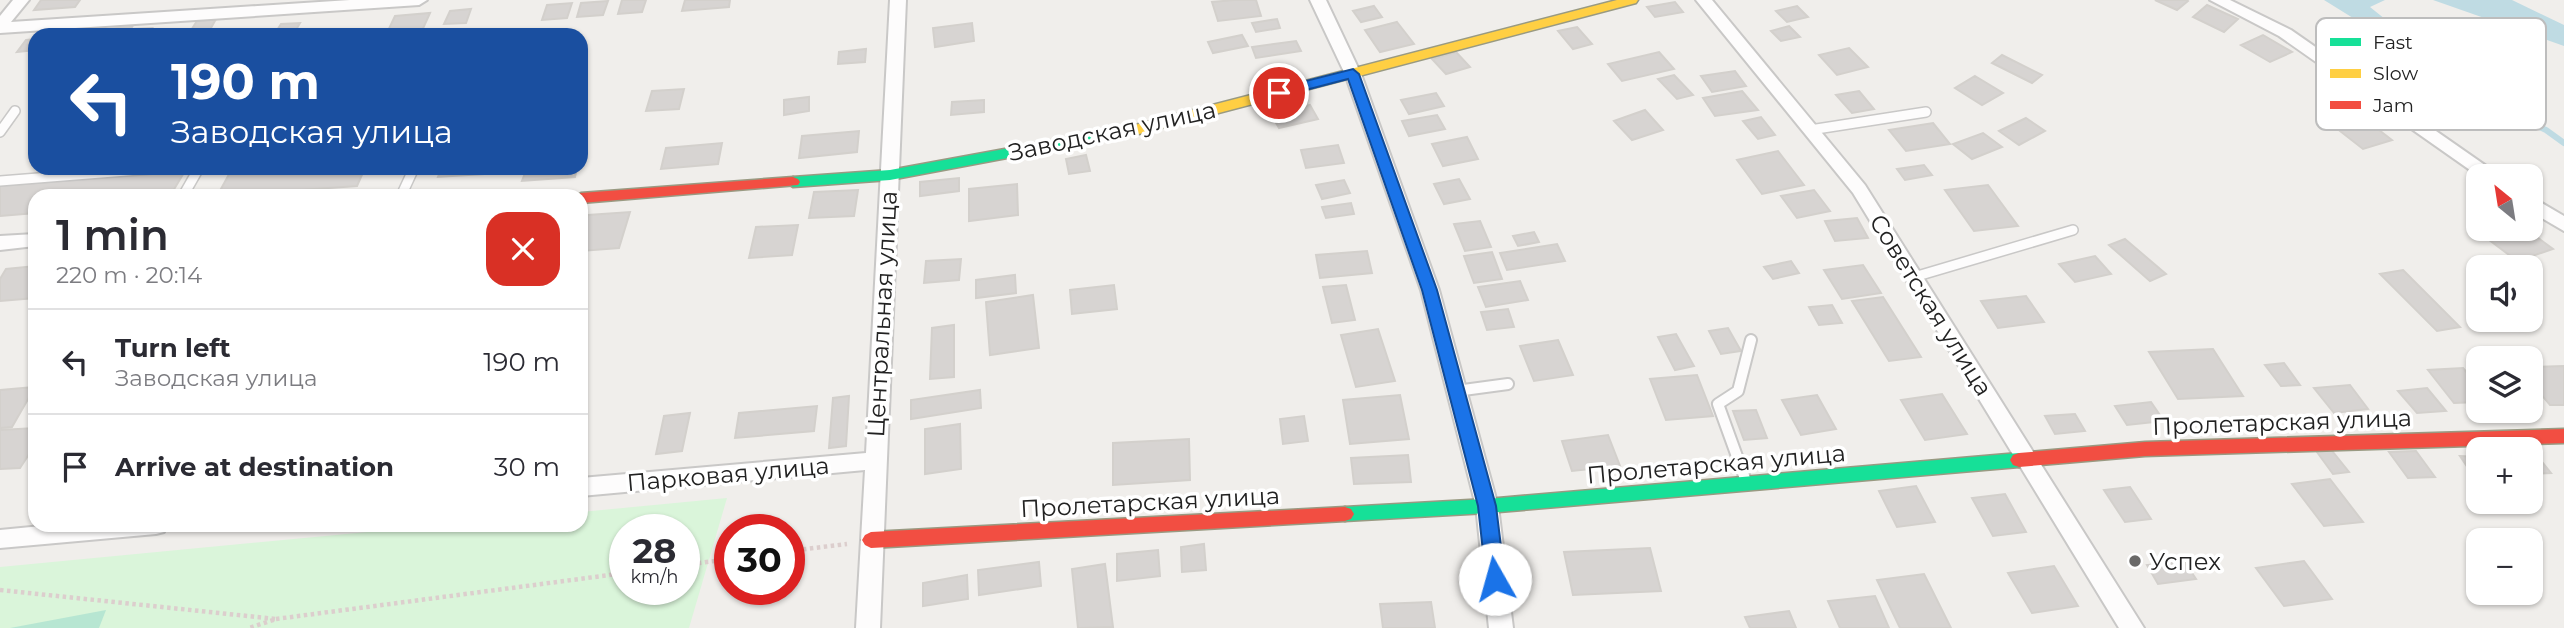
<!DOCTYPE html>
<meta charset="utf-8">
<style>
:root{--surface:#fff;--page:#f7f7f7;--text:#2b2b33;--muted:#7c7c81;--line:#e1e1e2}
body{margin:0;font-family:Montserrat,sans-serif;background:var(--page);color:var(--text);height:100vh;display:flex;flex-direction:column;font-size:26px;white-space:nowrap}
*{box-sizing:border-box;margin:0}
p{font-size:23px;color:var(--muted)}
.icon{flex:none;width:38px;height:38px;fill:none;stroke:currentColor;stroke-width:2;stroke-linecap:round;stroke-linejoin:round}
.map{position:relative;flex:1;overflow:hidden}
.panel{position:absolute;left:28px;top:189px;width:560px;height:343px;display:flex;flex-direction:column;background:var(--surface);border-radius:21px;box-shadow:0 2px 5px #0004}
.panel>*{flex:none}
.hud{position:absolute;left:28px;top:28px;width:560px;height:147px;border-radius:21px;box-shadow:0 2px 5px #0004;background:#1a4fa0;color:#fff;overflow:hidden}
.needle{width:46px;rotate:330deg}
.buttons{position:absolute;left:2466px;top:164px;display:grid;gap:14px}
.buttons a{display:grid;place-items:center;width:77px;height:77px;border-radius:14px;background:var(--surface);box-shadow:0 2px 5px #0004;font-size:35px}
.speed{position:absolute;left:609px;top:514px;display:flex;gap:14px;font-size:35px;font-weight:700;text-align:center}
.speed>*{display:grid;place-content:center;width:91px;height:91px;border-radius:50%;background:var(--surface);box-shadow:0 2px 5px #0004;line-height:1}
.speed small{font-size:18px;font-weight:400}
.speed .limit{border:10px solid #d22;background:#fff;color:#111}
.pin{position:absolute;display:grid;place-items:center;width:60px;height:60px;color:#fff;margin:-30px;border:4px solid #fff;border-radius:50%;box-shadow:0 2px 7px #0007}
.me{position:absolute;width:77px;margin:-38px;rotate:353deg;stroke-linejoin:round;filter:drop-shadow(0 0 5px #0008)}
.turn{display:flex;align-items:center;gap:24px;height:147px;padding:0 28px;font-size:32px}
.turn .icon{width:91px;height:91px;stroke-width:2.5}
.turn b{display:block;font-size:49px;line-height:60px}
.round{display:grid;place-items:center;flex:none;width:74px;height:74px;border-radius:21px;background:var(--page)}
.summary{display:flex;align-items:center;justify-content:space-between;height:119px;padding:0 28px}
h1{font-size:42px;font-weight:600;line-height:52px}
ul{padding:0;list-style:none}
li{display:flex;align-items:center;gap:21px;height:105px;padding:0 28px;border-top:2px solid var(--line)}
li div{flex:1}
li b{display:block;font-size:26px}
li em{font-style:normal}
.map>svg:first-child{display:block}
.park{fill:#daf5da;fill-rule:evenodd}
.pitch{fill:#b7e6d2}
.water{fill:#bfdbe3}
.lines{fill:none;stroke-linecap:round;stroke-linejoin:round}
.stream{stroke:#bfdbe3;stroke-width:6}
.building{fill:#d7d4d2;stroke:#d3d0cc;stroke-width:2}
.lane-far1-casing{stroke:#c9c8c7;stroke-width:12}
.lane-casing{stroke:#c9c8c7;stroke-width:14}
.street-casing{stroke:#c9c8c7;stroke-width:4}
.fast-casing{stroke:#999a82;stroke-width:3}
.slow-casing{stroke:#999a82;stroke-width:3}
.jam-casing{stroke:#999a82;stroke-width:3}
.path{stroke:#dccecd;stroke-width:4.5;stroke-dasharray:3.5 3.5;stroke-linecap:butt}
.lane-far1{stroke:#fdfcfc;stroke-width:9}
.lane{stroke:#fdfcfc;stroke-width:10}
.street{fill:#fdfcfc;fill-rule:evenodd}
.fast{fill:#16e098;fill-rule:evenodd}
.slow{fill:#ffcf43;fill-rule:evenodd}
.jam{fill:#f24e42;fill-rule:evenodd}
.route{fill:#1a73e8;stroke:#114b97;stroke-width:2}
.poi-dot{fill:#6a6968;stroke:#fff;stroke-width:2.5}
.labels{text-anchor:middle;dominant-baseline:central;stroke-width:7;stroke-linejoin:round;paint-order:stroke}
.street-label{font-size:24px;fill:#222;stroke:#fff}
.poi-label{font-size:24px;fill:#222;stroke:#fff;text-anchor:start}
.key{fill:#fff;stroke:#bdbdbd;stroke-width:2}
.key-label{font-size:19px;fill:#222}
</style>
<div class="map">
<svg width="2564" height="628" viewBox="0 0 2564 628">
<rect width="100%" height="100%" fill="#f0eeeb"/>
<path class="park" d="M 727,498 L 689,628 L 0,628 L 0,567 L 441,525 L 581,525 L 581,512 ZM 625,530 L 684,530 L 684,590 L 625,590 Z"/>
<path class="pitch" d="M 106,610 L 99,628 L 10,628 Z"/>
<path class="water" d="M 2324,0 L 2385,0 L 2370,7 L 2436,60 L 2429,64 L 2432,82 L 2382,36 Z
M 2433,0 L 2512,0 L 2564,25 L 2564,46 Z"/>
<g class="lines">
<path class="stream" d="M 2429,64 L 2490,105 L 2546,130 L 2564,143"/>
</g>
<path class="building" d="M 41,0 L 80,0 L 75,7 L 34,10 Z
M 622,0 L 646,0 L 642,12 L 618,14 Z
M 685,0 L 730,0 L 729,7 L 682,11 Z
M 1234,0 L 1256,0 L 1261,16 L 1218,21 L 1212,2 Z
M 2155,0 L 2187,0 L 2188,1 L 2177,10 Z
M 608,1 L 603,15 L 577,17 L 581,3 Z
M 1675,2 L 1683,12 L 1655,17 L 1647,7 Z
M 572,3 L 567,18 L 542,20 L 547,5 Z
M 2207,5 L 2238,19 L 2224,32 L 2193,17 Z
M 1374,6 L 1382,17 L 1361,22 L 1353,11 Z
M 1797,6 L 1808,17 L 1787,22 L 1776,11 Z
M 471,9 L 466,23 L 444,24 L 450,11 Z
M 430,13 L 420,35 L 386,35 L 395,16 Z
M 216,19 L 207,35 L 188,35 L 197,21 Z
M 1277,19 L 1280,28 L 1256,32 L 1252,23 Z
M 1397,22 L 1414,44 L 1380,52 L 1365,30 Z
M 300,23 L 293,35 L 274,35 L 281,24 Z
M 972,23 L 974,41 L 935,47 L 933,28 Z
M 1789,26 L 1800,37 L 1781,41 L 1771,31 Z
M 132,27 L 127,35 L 102,35 L 106,29 Z
M 1577,27 L 1592,44 L 1573,49 L 1558,31 Z
M 152,28 L 149,32 L 170,31 L 167,35 L 128,35 L 132,29 Z
M 1242,35 L 1248,46 L 1213,53 L 1208,42 Z
M 2263,35 L 2292,52 L 2270,62 L 2241,45 Z
M 35,39 L 35,50 L 17,52 L 26,40 Z
M 1296,41 L 1301,51 L 1256,58 L 1252,47 Z
M 1849,48 L 1868,67 L 1837,75 L 1819,55 Z
M 866,49 L 865,62 L 838,64 L 839,52 Z
M 1456,52 L 1470,67 L 1446,74 L 1432,59 Z
M 1659,52 L 1674,69 L 1622,81 L 1608,64 Z
M 2002,55 L 2042,75 L 2032,83 L 1992,63 Z
M 1735,71 L 1746,86 L 1712,92 L 1701,76 Z
M 1674,75 L 1693,95 L 1677,99 L 1658,79 Z
M 1975,76 L 2003,93 L 1982,105 L 1955,88 Z
M 684,89 L 679,109 L 646,111 L 652,91 Z
M 1742,91 L 1758,110 L 1715,116 L 1703,98 Z
M 1859,91 L 1874,109 L 1852,113 L 1836,95 Z
M 1436,93 L 1444,106 L 1409,114 L 1401,100 Z
M 809,97 L 809,111 L 784,115 L 784,100 Z
M 984,100 L 984,112 L 951,115 L 952,102 Z
M 1310,105 L 1318,119 L 1279,128 L 1271,114 Z
M 1645,110 L 1663,130 L 1632,140 L 1614,121 Z
M 1437,115 L 1445,129 L 1409,136 L 1402,121 Z
M 1761,117 L 1775,135 L 1758,139 L 1743,121 Z
M 2026,118 L 2045,131 L 2019,145 L 1999,131 Z
M 1933,123 L 1950,144 L 1906,151 L 1889,130 Z
M 2370,123 L 2392,140 L 2363,149 L 2340,131 Z
M 859,131 L 857,152 L 799,158 L 802,136 Z
M 1983,133 L 2002,147 L 1972,159 L 1953,144 Z
M 1467,137 L 1478,159 L 1443,166 L 1432,144 Z
M 722,143 L 718,164 L 661,169 L 666,148 Z
M 1338,145 L 1344,163 L 1306,168 L 1301,150 Z
M 1778,151 L 1804,185 L 1762,194 L 1737,160 Z
M 1086,155 L 1090,171 L 1069,174 L 1066,159 Z
M 1924,165 L 1932,175 L 1905,180 L 1897,169 Z
M 238,168 L 365,168 L 357,186 L 217,196 L 232,169 Z
M 442,168 L 486,168 L 484,174 L 438,177 Z
M 527,168 L 577,168 L 575,177 L 522,181 Z
M 185,171 L 170,196 L 35,196 L 35,213 L 0,216 L 0,186 Z
M 959,178 L 959,191 L 920,196 L 920,182 Z
M 1459,179 L 1470,199 L 1444,204 L 1434,184 Z
M 1344,180 L 1350,193 L 1322,199 L 1316,185 Z
M 1017,184 L 1018,215 L 969,221 L 969,189 Z
M 1988,185 L 2018,226 L 1974,231 L 1945,190 Z
M 858,190 L 854,216 L 809,218 L 814,192 Z
M 1814,190 L 1830,211 L 1797,218 L 1781,196 Z
M 1351,203 L 1354,214 L 1326,218 L 1322,207 Z
M 630,212 L 619,248 L 581,251 L 581,237 L 588,215 Z
M 1857,218 L 1868,238 L 1835,241 L 1825,221 Z
M 1480,221 L 1491,247 L 1465,251 L 1454,224 Z
M 798,225 L 792,255 L 749,258 L 756,227 Z
M 2505,229 L 2526,229 L 2553,249 L 2517,261 L 2484,236 Z
M 1534,232 L 1539,242 L 1518,246 L 1513,236 Z
M 2125,239 L 2166,274 L 2150,281 L 2109,245 Z
M 1557,244 L 1565,261 L 1507,270 L 1500,253 Z
M 1367,251 L 1372,273 L 1320,278 L 1316,255 Z
M 1492,252 L 1502,279 L 1474,283 L 1464,256 Z
M 2095,256 L 2111,274 L 2075,282 L 2059,264 Z
M 961,259 L 959,280 L 924,283 L 926,261 Z
M 1791,261 L 1799,273 L 1773,279 L 1764,267 Z
M 1863,265 L 1881,293 L 1842,299 L 1824,270 Z
M 35,266 L 35,298 L 0,301 L 0,279 L 6,269 Z
M 2403,270 L 2460,327 L 2437,331 L 2380,274 Z
M 1015,275 L 1016,293 L 976,298 L 976,280 Z
M 1520,281 L 1528,300 L 1486,307 L 1478,287 Z
M 1114,285 L 1117,309 L 1072,314 L 1070,290 Z
M 1346,285 L 1355,320 L 1332,323 L 1323,287 Z
M 1033,295 L 1039,348 L 990,355 L 986,302 Z
M 2026,296 L 2044,322 L 1998,328 L 1981,301 Z
M 1883,297 L 1921,357 L 1889,361 L 1852,301 Z
M 1832,305 L 1842,323 L 1819,325 L 1809,307 Z
M 1508,309 L 1514,327 L 1487,330 L 1481,312 Z
M 954,325 L 954,377 L 930,379 L 932,328 Z
M 1728,328 L 1741,351 L 1721,354 L 1709,331 Z
M 1378,329 L 1395,381 L 1356,387 L 1341,335 Z
M 1676,334 L 1694,366 L 1675,370 L 1658,337 Z
M 1558,340 L 1573,375 L 1534,381 L 1520,346 Z
M 2213,349 L 2243,396 L 2178,399 L 2149,352 Z
M 2284,363 L 2300,385 L 2281,386 L 2265,365 Z
M 2564,366 L 2564,405 L 2550,405 L 2530,381 L 2530,367 Z
M 2463,368 L 2478,386 L 2478,402 L 2454,403 L 2428,370 Z
M 1697,375 L 1713,416 L 1666,420 L 1650,379 Z
M 2350,385 L 2368,409 L 2334,413 L 2314,388 Z
M 35,387 L 12,427 L 0,428 L 0,390 Z
M 2427,388 L 2446,411 L 2417,413 L 2398,391 Z
M 980,390 L 981,408 L 911,419 L 911,400 Z
M 1942,394 L 1967,434 L 1925,440 L 1901,400 Z
M 1400,395 L 1409,439 L 1350,444 L 1343,400 Z
M 1817,395 L 1836,429 L 1801,435 L 1782,400 Z
M 849,396 L 846,446 L 829,448 L 833,398 Z
M 2151,402 L 2164,421 L 2127,425 L 2115,406 Z
M 817,406 L 814,431 L 735,438 L 739,413 Z
M 1756,410 L 1767,438 L 1744,440 L 1733,411 Z
M 690,413 L 682,451 L 656,454 L 664,416 Z
M 2075,414 L 2085,431 L 2055,434 L 2045,416 Z
M 1304,416 L 1308,441 L 1283,444 L 1280,419 Z
M 960,424 L 961,469 L 925,474 L 925,429 Z
M 35,428 L 35,445 L 20,468 L 0,469 L 0,430 Z
M 1608,435 L 1620,466 L 1572,471 L 1562,441 Z
M 1189,439 L 1190,480 L 1113,485 L 1113,443 Z
M 2329,447 L 2349,472 L 2333,474 L 2314,448 Z
M 2530,447 L 2551,473 L 2530,474 L 2530,450 L 2507,449 Z
M 2416,451 L 2435,477 L 2408,478 L 2389,452 Z
M 1408,455 L 1411,482 L 1354,484 L 1351,458 Z
M 2460,456 L 2478,457 L 2478,483 Z
M 2330,479 L 2363,522 L 2324,526 L 2292,484 Z
M 1916,486 L 1935,522 L 1897,527 L 1879,491 Z
M 2130,487 L 2151,519 L 2125,522 L 2104,490 Z
M 2005,494 L 2026,532 L 1993,536 L 1972,498 Z
M 1204,544 L 1206,570 L 1182,572 L 1181,547 Z
M 1650,548 L 1661,591 L 1573,595 L 1564,552 Z
M 1158,550 L 1160,576 L 1117,581 L 1117,554 Z
M 2184,561 L 2196,579 L 2158,584 L 2147,565 Z
M 2304,561 L 2332,599 L 2284,606 L 2256,568 Z
M 1039,562 L 1041,586 L 979,595 L 978,570 Z
M 1105,564 L 1113,627 L 1078,628 L 1072,569 Z
M 2054,566 L 2078,606 L 2032,613 L 2008,573 Z
M 1924,574 L 1951,628 L 1900,628 L 1877,580 Z
M 967,575 L 968,599 L 923,606 L 923,583 Z
M 1875,596 L 1889,628 L 1840,628 L 1828,601 Z
M 1431,602 L 1435,628 L 1383,628 L 1380,604 Z
M 1789,611 L 1796,628 L 1750,628 L 1745,617 Z"/>
<g class="lines">
<g class="lane-far1-casing">
<path id="lane-far1" d="M 1810,130 L 1926,112
M 0,132 L 15,111
M 0,181 L 164,168
M 183,196 L 199,168
M 401,196 L 414,168
M 1914,277 L 2073,230"/>
</g>
<g class="lane-casing">
<path id="lane" d="M 1456,391 L 1508,384
M 1747,484 L 1718,404 L 1738,391 L 1751,340"/>
</g>
<g class="street-casing">
<path id="street" d="M 13,0 L 29,0 L 11,22 L 350,0 L 427,0 L 419,5 L 0,33 L 0,16 Z
M 890,0 L 906,0 L 880,628 L 856,628 L 865,470 L 581,496 L 581,478 L 866,453 Z
M 1310,0 L 1326,0 L 1361,74 L 1439,290 L 1498,506 L 1513,628 L 1489,628 L 1476,506 L 1421,290 L 1345,74 Z
M 1696,0 L 1712,0 L 1865,185 L 2144,628 L 2119,628 L 1853,193 Z
M 2210,0 L 2230,0 L 2291,30 L 2502,177 L 2480,177 L 2279,36 Z
M 2530,196 L 2564,216 L 2564,231 L 2530,211 Z
M 35,234 L 35,246 L 0,250 L 0,236 Z
M 52,525 L 167,525 L 164,532 L 156,534 L 0,548 L 0,530 Z"/>
</g>
<g class="fast-casing">
<path id="fast" d="M 1135,125 L 1142,130 L 1140,133 L 890,180 L 793,187 L 786,182 L 793,177 L 890,170 Z
M 2019,453 L 2025,455 L 2028,460 L 2025,465 L 2019,467 L 1487,513 L 1345,521 L 1339,519 L 1336,514 L 1339,509 L 1345,507 L 1487,499 Z"/>
</g>
<g class="slow-casing">
<path id="slow" d="M 1617,0 L 1638,0 L 1636,3 L 1135,135 L 1128,130 L 1135,125 Z"/>
</g>
<g class="jam-casing">
<path id="jam" d="M 793,177 L 798,179 L 800,182 L 798,185 L 581,203 L 581,196 L 575,196 L 581,193 Z
M 2564,429 L 2564,443 L 2145,456 L 2019,467 L 2013,465 L 2010,460 L 2013,455 L 2019,453 L 2145,442 Z
M 1345,507 L 1351,509 L 1354,514 L 1351,519 L 1345,521 L 871,548 L 865,545 L 862,540 L 865,535 L 871,532 Z"/>
</g>
<path class="path" d="M 789,551 L 847,544
M 684,565 L 730,559
M 0,590 L 276,619 L 249,628
M 276,619 L 625,573"/>
<use href="#lane-far1" class="lane-far1"/>
<use href="#lane" class="lane"/>
<use href="#street" class="street"/>
<use href="#fast" class="fast"/>
<use href="#slow" class="slow"/>
<use href="#jam" class="jam"/>
</g>
<path class="route" d="M 1353,69 L 1359,74 L 1437,290 L 1496,506 L 1505,579 L 1502,585 L 1495,587 L 1489,585 L 1486,579 L 1478,506 L 1422,290 L 1348,79 L 1279,97 L 1272,93 L 1274,89 Z"/>
<circle class="poi-dot" cx="2135" cy="561" r="7"/>
<g class="labels">
<g class="street-label">
<text transform="translate(1112 131) rotate(-12)">Заводская улица</text>
<text transform="translate(1931 305) rotate(58)">Советская улица</text>
<text transform="translate(882 314) rotate(-87)">Центральная улица</text>
<text transform="translate(2282 422) rotate(-2)">Пролетарская улица</text>
<text transform="translate(1716 464) rotate(-5)">Пролетарская улица</text>
<text transform="translate(728 474) rotate(-5)">Парковая улица</text>
<text transform="translate(1150 502) rotate(-3)">Пролетарская улица</text>
</g>
<g class="poi-label">
<text x="2149" y="561">Успех</text>
</g>
</g>
<rect x="2316" y="18" width="230" height="112" rx="10" class="key"/>
<rect x="2330" y="38" width="31" height="8" fill="#16e098"/>
<rect x="2330" y="69" width="31" height="9" fill="#ffcf43"/>
<rect x="2330" y="101" width="31" height="8" fill="#f24e42"/>
<g class="key-label">
<text x="2373" y="49">Fast</text>
<text x="2373" y="80">Slow</text>
<text x="2373" y="112">Jam</text>
</g>
</svg>
<div class="buttons">
<a><svg class="needle" viewBox="-14 -14 28 28"><path d="M0-13l5 13h-10z" fill="#e53935"/><path d="M0 13l5-13h-10z" fill="#7c7c81"/></svg></a>
<a><svg class="icon" aria-label="sound" viewBox="0 0 24 24"><path d="M4 9h4l5-4v14l-5-4H4zM17 9q2 3 0 6"/></svg></a>
<a><svg class="icon" aria-label="layers" viewBox="0 0 24 24"><path d="M12 4l9 5-9 5-9-5zM3 14l9 5 9-5"/></svg></a>
<a>+</a>
<a>−</a>
</div>
<div class="speed"><div>28<small>km/h</small></div><div class="limit">30</div></div>
<div class="pin" style="left:1279px;top:93px;background:#d93025"><svg class="icon" aria-label="arrive" viewBox="0 0 24 24"><path d="M6 21V4h12l-3 4 3 4H6"/></svg></div>
<svg class="me" style="left:1495px;top:579px" viewBox="-20 -20 40 40"><circle r="19" fill="#fff"/><path d="M0-13L10 11 0 6-10 11z" fill="#1a73e8"/></svg>
<div class="hud">
<div class="turn"><svg class="icon" aria-label="left" viewBox="0 0 24 24"><path d="M17 20v-9H6M10 6l-5 5 5 5"/></svg><div><b>190 m</b>Заводская улица</div></div>
</div>
<section class="panel">
<div class="summary"><div><h1>1 min</h1><p>220 m · 20:14</p></div><a class="round" style="background:#d93025;color:#fff"><svg class="icon" aria-label="close" viewBox="0 0 24 24"><path d="M6 6l12 12M18 6L6 18"/></svg></a></div>
<ul>
<li><svg class="icon" aria-label="left" viewBox="0 0 24 24"><path d="M17 20v-9H6M10 6l-5 5 5 5"/></svg><div><b>Turn left</b><p>Заводская улица</p></div><em>190 m</em></li>
<li><svg class="icon" aria-label="arrive" viewBox="0 0 24 24"><path d="M6 21V4h12l-3 4 3 4H6"/></svg><div><b>Arrive at destination</b></div><em>30 m</em></li>
</ul>
</section>
</div>
